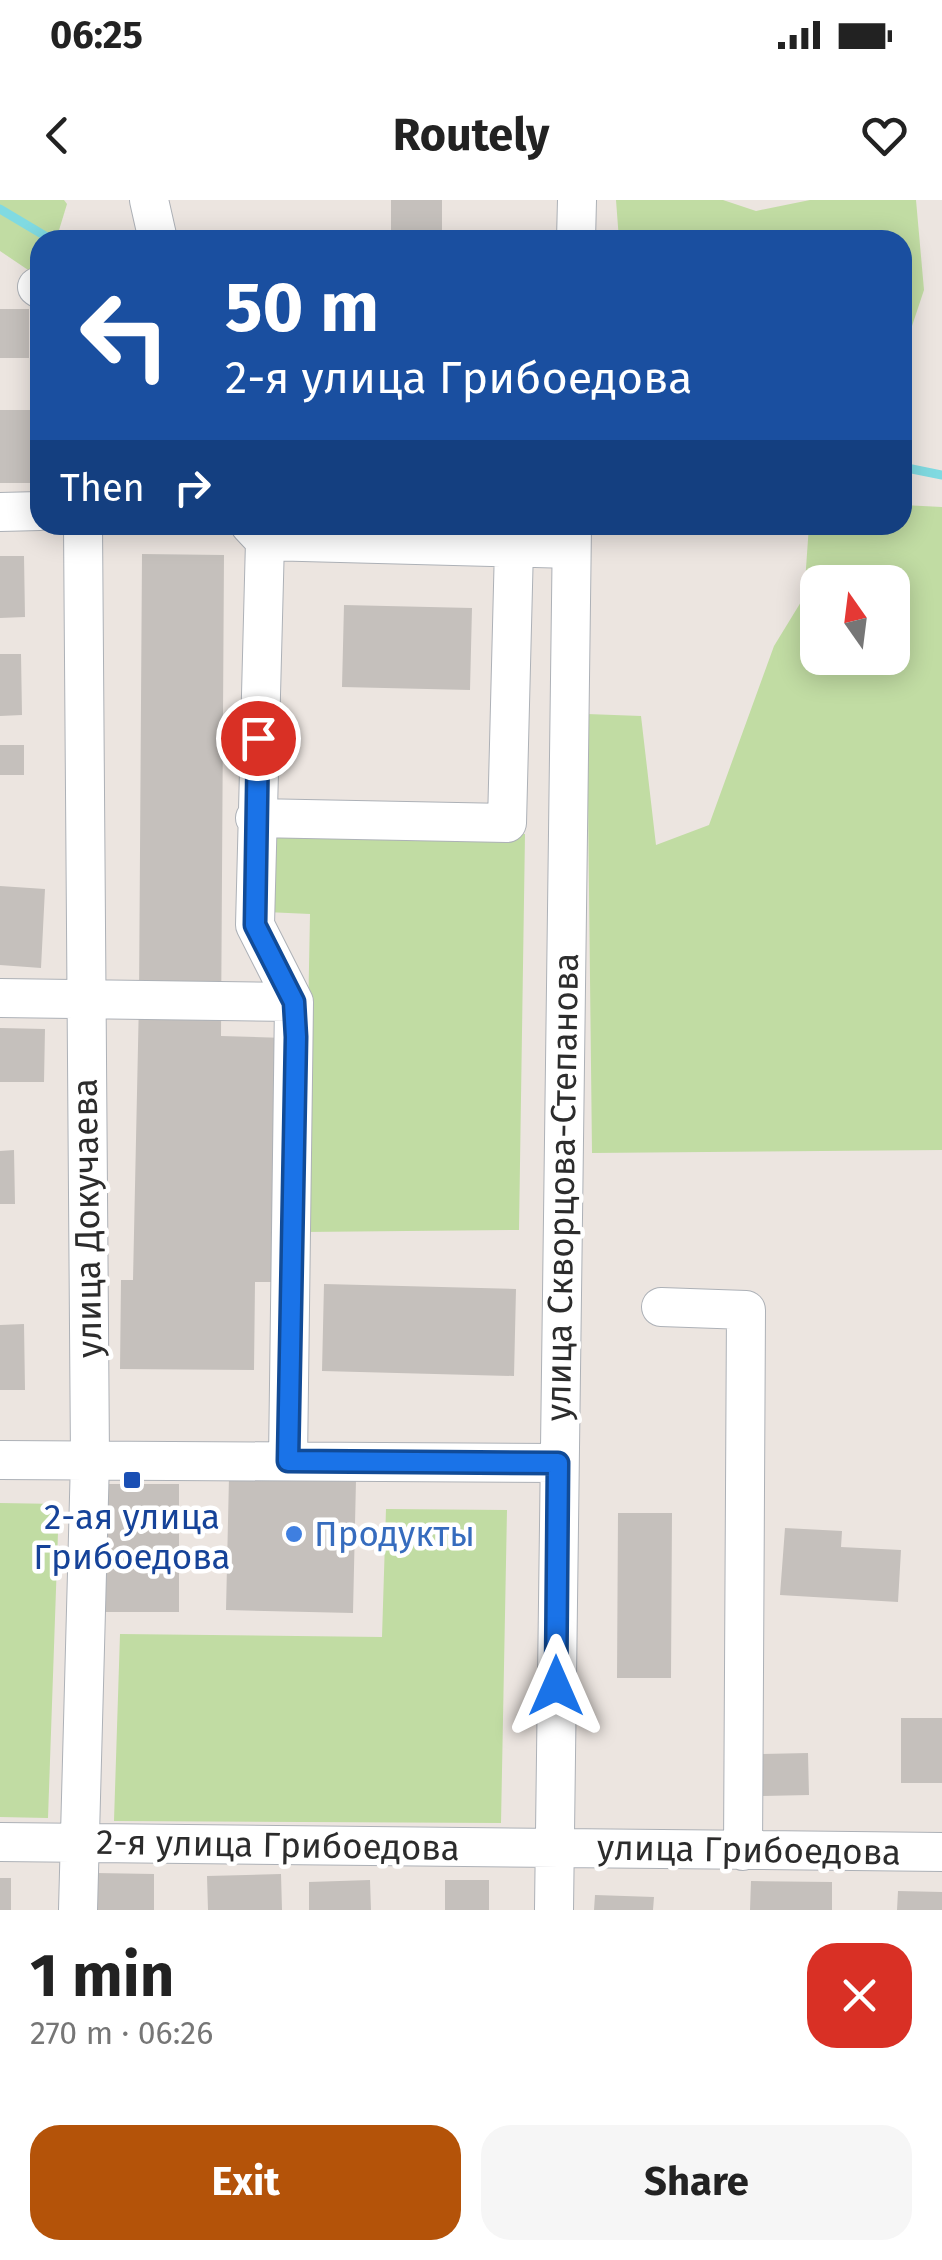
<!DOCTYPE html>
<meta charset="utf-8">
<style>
:root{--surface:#fff;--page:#f6f6f6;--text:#222;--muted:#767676;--accent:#b45309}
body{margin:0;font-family:"Fira Sans",sans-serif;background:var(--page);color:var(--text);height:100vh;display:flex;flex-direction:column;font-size:38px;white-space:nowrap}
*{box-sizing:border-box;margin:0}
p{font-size:32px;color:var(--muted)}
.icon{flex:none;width:55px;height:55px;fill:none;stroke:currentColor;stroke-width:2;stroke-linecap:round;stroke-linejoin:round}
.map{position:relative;height:1710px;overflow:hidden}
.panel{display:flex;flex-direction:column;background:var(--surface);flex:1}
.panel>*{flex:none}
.top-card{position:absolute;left:30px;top:30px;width:882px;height:305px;border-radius:30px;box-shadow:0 5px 25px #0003;background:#1a4fa0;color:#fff;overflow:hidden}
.needle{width:65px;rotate:346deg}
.fabs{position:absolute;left:800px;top:365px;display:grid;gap:20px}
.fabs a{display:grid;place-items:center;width:110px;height:110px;border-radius:20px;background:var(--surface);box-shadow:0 5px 25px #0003;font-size:50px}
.pin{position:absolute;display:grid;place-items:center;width:85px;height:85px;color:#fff;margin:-42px;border:5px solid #fff;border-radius:50%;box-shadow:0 2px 10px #0007}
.me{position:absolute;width:110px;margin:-55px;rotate:0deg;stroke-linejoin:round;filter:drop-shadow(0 0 8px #0008)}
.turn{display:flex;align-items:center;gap:35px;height:210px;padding:0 30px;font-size:45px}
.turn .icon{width:130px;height:130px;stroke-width:2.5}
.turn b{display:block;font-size:70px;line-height:85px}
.then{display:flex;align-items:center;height:95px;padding:0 30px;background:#0003;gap:20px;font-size:38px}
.round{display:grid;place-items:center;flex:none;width:105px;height:105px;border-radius:30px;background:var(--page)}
.headline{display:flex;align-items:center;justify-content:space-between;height:170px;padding:0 30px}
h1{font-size:60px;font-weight:700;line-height:75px}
.cta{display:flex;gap:20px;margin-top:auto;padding:20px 30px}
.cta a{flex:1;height:115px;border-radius:30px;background:var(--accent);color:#fff;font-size:40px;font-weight:700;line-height:115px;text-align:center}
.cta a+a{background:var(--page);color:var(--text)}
.status{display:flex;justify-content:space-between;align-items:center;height:70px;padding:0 50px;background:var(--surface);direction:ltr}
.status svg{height:28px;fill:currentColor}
header{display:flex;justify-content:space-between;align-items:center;height:130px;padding:0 30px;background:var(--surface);font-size:45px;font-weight:700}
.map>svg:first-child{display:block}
.green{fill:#c1dca3;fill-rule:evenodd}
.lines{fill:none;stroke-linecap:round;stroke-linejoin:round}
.stream{stroke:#80dae1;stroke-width:9}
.building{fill:#c5c0bc}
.minor-casing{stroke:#adb1b7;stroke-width:40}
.minor{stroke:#fff;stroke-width:38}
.route-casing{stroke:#114b97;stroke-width:25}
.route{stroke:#1a73e8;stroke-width:18}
.transit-dot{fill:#1a4fb4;stroke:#fff;stroke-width:4}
.shop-dot{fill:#3f7fe0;stroke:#fff;stroke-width:4}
.labels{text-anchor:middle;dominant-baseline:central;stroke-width:9;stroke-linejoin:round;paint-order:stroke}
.street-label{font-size:35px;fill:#2c2c2c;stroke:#fff}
.transit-label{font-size:35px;fill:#164399;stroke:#fff}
.shop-label{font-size:35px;fill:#366cbe;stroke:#fff;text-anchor:start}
</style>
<div class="status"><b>06:25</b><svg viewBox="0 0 49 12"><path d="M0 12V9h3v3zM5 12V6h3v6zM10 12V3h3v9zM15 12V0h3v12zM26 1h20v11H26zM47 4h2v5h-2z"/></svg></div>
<header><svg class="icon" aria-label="back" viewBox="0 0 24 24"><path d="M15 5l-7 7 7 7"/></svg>Routely<svg class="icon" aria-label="heart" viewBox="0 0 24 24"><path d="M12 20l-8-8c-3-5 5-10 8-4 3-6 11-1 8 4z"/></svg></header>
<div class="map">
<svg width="942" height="1710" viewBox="0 0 942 1710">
<rect width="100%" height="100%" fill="#ece5e0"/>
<path class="green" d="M 0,0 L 64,0 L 67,4 L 56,40 L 40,40 L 40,78 L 0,51 Z
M 616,0 L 723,0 L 756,11 L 810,0 L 916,0 L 924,90 L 905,147 L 903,149 L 902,40 L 619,40 Z
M 903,305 L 942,307 L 942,950 L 592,953 L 587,514 L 641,516 L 656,645 L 709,625 L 774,446 L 804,397 L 809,325 L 902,325 ZM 818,382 L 892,382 L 892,458 L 818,458 Z
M 525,634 L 519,1030 L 304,1032 L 310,714 L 266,712 L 268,635 Z
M 0,1303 L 59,1304 L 48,1618 L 0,1617 Z
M 386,1309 L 507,1310 L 501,1623 L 114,1621 L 120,1434 L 382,1437 Z"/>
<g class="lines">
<path class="stream" d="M 0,9 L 52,40
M 902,267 L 942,275"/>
</g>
<path class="building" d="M 391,0 L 442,0 L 442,40 L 391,40 Z
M 0,109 L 29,109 L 29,158 L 0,158 Z
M 0,210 L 31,210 L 31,283 L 0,283 Z
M 142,354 L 224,355 L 221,836 L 286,838 L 280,1082 L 255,1082 L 254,1170 L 120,1169 L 121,1080 L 133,1080 L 139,799 Z
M 0,356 L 24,356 L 25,417 L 0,418 Z
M 344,405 L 472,408 L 470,490 L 342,487 Z
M 0,454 L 21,454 L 22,515 L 0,516 Z
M 0,545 L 24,545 L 24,575 L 0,575 Z
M 0,686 L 45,689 L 41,768 L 0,765 Z
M 0,828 L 45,829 L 44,882 L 0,882 Z
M 14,950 L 15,1004 L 0,1004 L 0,951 Z
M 324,1084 L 516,1089 L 514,1176 L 322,1171 Z
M 24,1124 L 25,1190 L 0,1190 L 0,1125 Z
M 229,1277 L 356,1280 L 353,1413 L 226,1410 Z
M 99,1284 L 179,1284 L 179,1412 L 99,1412 Z
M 618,1313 L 672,1313 L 671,1478 L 617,1478 Z
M 785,1328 L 842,1331 L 841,1347 L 901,1350 L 898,1402 L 780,1395 Z
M 901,1518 L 942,1518 L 942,1583 L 901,1583 Z
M 808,1553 L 809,1595 L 763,1596 L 762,1554 Z
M 96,1673 L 154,1674 L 154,1710 L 96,1710 Z
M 281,1674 L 282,1710 L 208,1710 L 207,1676 Z
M 0,1678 L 11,1678 L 11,1710 L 0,1710 Z
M 370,1680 L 371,1710 L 309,1710 L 309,1682 Z
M 445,1680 L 489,1680 L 489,1710 L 445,1710 Z
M 751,1681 L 832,1682 L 832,1710 L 750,1710 Z
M 898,1691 L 942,1692 L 942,1710 L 897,1710 Z
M 595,1695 L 654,1697 L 653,1710 L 594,1710 Z"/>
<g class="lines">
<g class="minor-casing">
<path id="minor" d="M 149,0 L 158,40
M 576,40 L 577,0
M 37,87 L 40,89
M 0,312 L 40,311
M 250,325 L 265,341 L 571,349
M 265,341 L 255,725 L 294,802 L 288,1261
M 255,618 L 507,623 L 514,347
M 0,798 L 294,802
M 661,1107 L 746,1110 L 743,1651
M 0,1260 L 558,1263
M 0,1642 L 942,1652
M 78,1710 L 90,1260 L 83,325
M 554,1710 L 572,325"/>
</g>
<use href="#minor" class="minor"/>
</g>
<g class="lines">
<g class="route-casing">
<path id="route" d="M 258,538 L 255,725 L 294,802 L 296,837 L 288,1261 L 558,1263 L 556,1486"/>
</g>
<use href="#route" class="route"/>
</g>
<rect class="transit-dot" x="122" y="1270" width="20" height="20" rx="5"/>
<circle class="shop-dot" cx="294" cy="1334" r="10"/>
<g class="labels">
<g class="street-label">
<text transform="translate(562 987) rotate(-89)">улица Скворцова-Степанова</text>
<text transform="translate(87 1018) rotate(-91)">улица Докучаева</text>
<text transform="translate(278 1645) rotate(1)">2-я улица Грибоедова</text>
<text transform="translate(749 1650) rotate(1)">улица Грибоедова</text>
</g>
<g class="transit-label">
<text x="132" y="1317">2-ая улица<tspan x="132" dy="40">Грибоедова</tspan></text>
</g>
<g class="shop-label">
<text x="314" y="1334">Продукты</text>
</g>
</g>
</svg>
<div class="fabs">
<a><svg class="needle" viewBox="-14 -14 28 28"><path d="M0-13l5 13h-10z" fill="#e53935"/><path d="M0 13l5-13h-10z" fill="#767676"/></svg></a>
</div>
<div class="pin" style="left:258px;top:538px;background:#d93025"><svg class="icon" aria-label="arrive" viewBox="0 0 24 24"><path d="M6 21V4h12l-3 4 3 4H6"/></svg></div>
<svg class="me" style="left:556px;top:1486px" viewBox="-20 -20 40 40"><path d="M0-17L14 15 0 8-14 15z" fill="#1a73e8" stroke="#fff" stroke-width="4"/></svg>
<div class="top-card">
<div class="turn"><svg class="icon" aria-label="left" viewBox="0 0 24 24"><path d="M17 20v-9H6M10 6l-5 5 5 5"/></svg><div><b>50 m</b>2-я улица Грибоедова</div></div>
<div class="then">Then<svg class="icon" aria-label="right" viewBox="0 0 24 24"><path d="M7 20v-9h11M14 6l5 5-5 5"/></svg></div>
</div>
</div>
<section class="panel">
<div class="headline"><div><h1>1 min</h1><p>270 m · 06:26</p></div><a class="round" style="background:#d93025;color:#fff"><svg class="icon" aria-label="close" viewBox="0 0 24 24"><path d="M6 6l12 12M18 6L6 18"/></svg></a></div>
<div class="cta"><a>Exit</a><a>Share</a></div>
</section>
